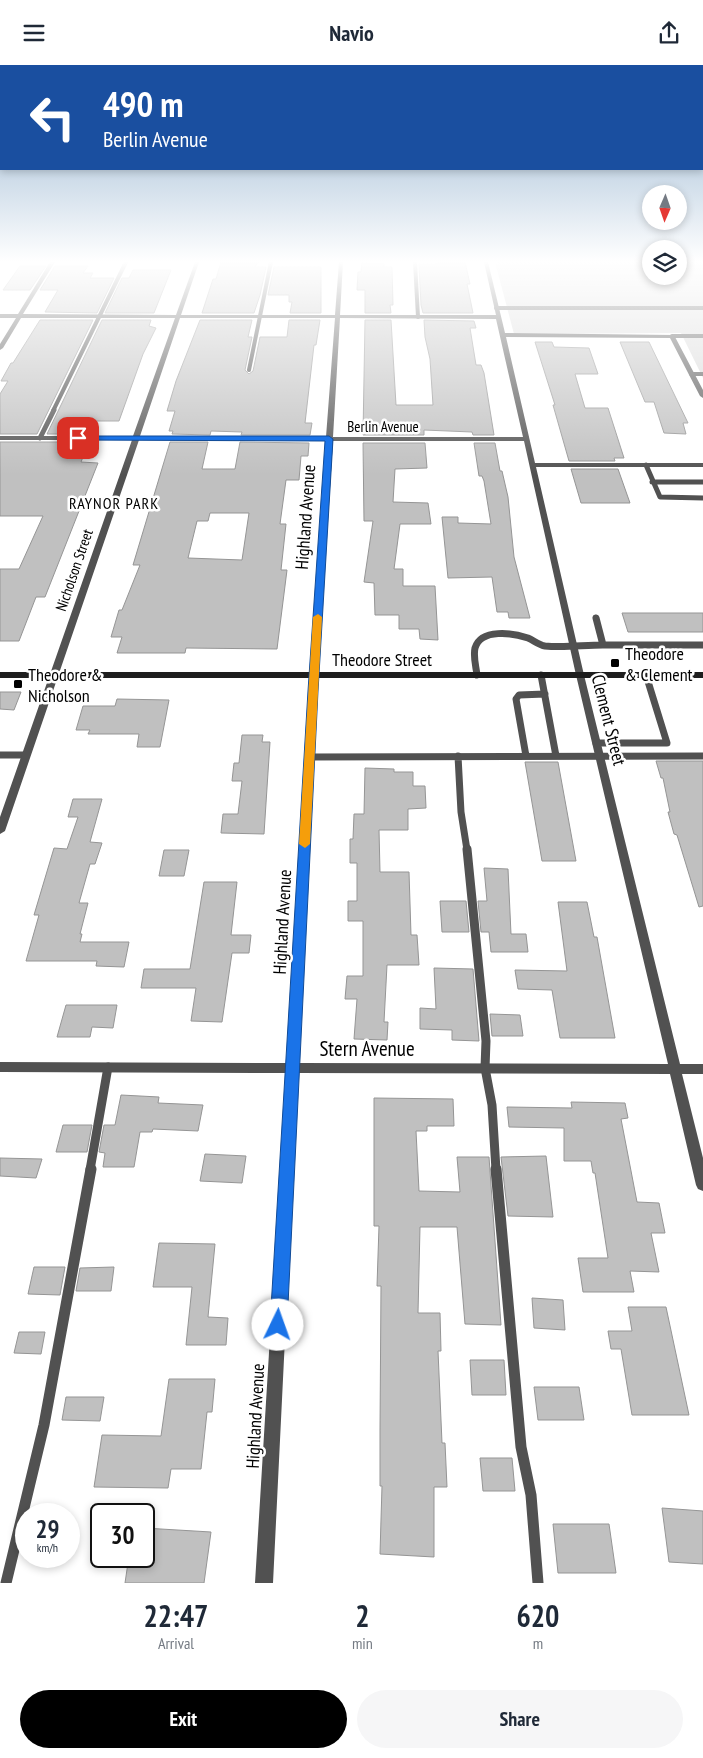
<!DOCTYPE html>
<style>
:root{--surface:#fff;--page:#f6f6f7;--text:#1f2937;--muted:#747a83;--accent:#000}
body{margin:0;font-family:"PT Sans Narrow",sans-serif;background:var(--page);color:var(--text);height:100vh;display:flex;flex-direction:column;font-size:19px;white-space:nowrap}
*{box-sizing:border-box;margin:0}
p{font-size:16px;color:var(--muted)}
.icon{flex:none;width:28px;height:28px;fill:none;stroke:currentColor;stroke-width:2;stroke-linecap:round;stroke-linejoin:round}
.map{position:relative;height:1518px;overflow:hidden}
.sheet{display:flex;flex-direction:column;background:var(--surface);flex:1}
.sheet>*{flex:none}
.hud{position:absolute;left:0px;top:0px;width:704px;height:105px;box-shadow:0 2px 8px #0003;background:#1a4fa0;color:#fff;overflow:hidden}
.needle{width:32px;rotate:182deg}
.buttons{position:absolute;left:642px;top:120px;display:grid;gap:10px}
.buttons a{display:grid;place-items:center;width:45px;height:45px;border-radius:50%;background:var(--surface);box-shadow:0 2px 8px #0003;font-size:25px}
.speed{position:absolute;left:15px;top:1438px;display:flex;gap:10px;font-size:25px;font-weight:700;text-align:center}
.speed>*{display:grid;place-content:center;width:65px;height:65px;border-radius:50%;background:var(--surface);box-shadow:0 2px 8px #0003;line-height:1}
.speed small{font-size:12px;font-weight:400}
.speed .limit{border:2px solid #111;border-radius:8px;background:#fff;color:#111}
.pin{position:absolute;display:grid;place-items:center;width:42px;height:42px;color:#fff;margin:-21px;border-radius:10px;box-shadow:0 2px 8px #0006}
.me{position:absolute;width:55px;margin:-28px;rotate:3deg;stroke-linejoin:round;filter:drop-shadow(0 0 4px #0008)}
.turn{display:flex;align-items:center;gap:18px;height:105px;padding:0 20px;font-size:22px}
.turn .icon{width:65px;height:65px;stroke-width:2.5}
.turn b{display:block;font-size:35px;line-height:42px}
.eta{display:flex;justify-content:space-evenly;align-items:center;height:85px;text-align:center}
.eta b{font-size:30px;font-weight:600;line-height:35px}
.button{display:flex;gap:10px;margin-top:auto;padding:10px 20px}
.button a{flex:1;height:58px;border-radius:30px;background:var(--accent);color:#fff;font-size:20px;font-weight:600;line-height:58px;text-align:center}
.button a+a{background:var(--page);color:var(--text)}
header{display:flex;justify-content:space-between;align-items:center;height:65px;padding:0 20px;background:var(--surface);font-size:22px;font-weight:600}
.map>svg:first-child{display:block}
.green{fill:#d8d8d8}
.building{fill:#c0c0c0;stroke:#959595;fill-rule:evenodd}
.lines{fill:none;stroke-linecap:round;stroke-linejoin:round}
.lane-far4{stroke:#515151;stroke-width:4}
.lane-far3{stroke:#515151;stroke-width:5}
.lane-far2{stroke:#515151;stroke-width:7}
.lane-far1{stroke:#515151;stroke-width:9}
.lane{stroke:#515151;stroke-width:11}
.street{fill:#515151;fill-rule:evenodd}
.secondary{fill:#1e1e1e;fill-rule:evenodd}
.route{fill:#1a73e8;stroke:#114b97}
.slow{fill:#f59e0b}
.poi-dot{fill:#000;stroke:#fff;stroke-width:2}
.labels{text-anchor:middle;dominant-baseline:central;stroke-width:5;stroke-linejoin:round;paint-order:stroke}
.far-street-label{font-size:15px;fill:#000;stroke:#fff}
.far-neighbourhood-label{font-size:16px;letter-spacing:1px;fill:#000;stroke:#fff}
.street-label{font-size:18px;fill:#000;stroke:#fff}
.poi-label{font-size:18px;fill:#000;stroke:#fff;text-anchor:start}
.near-street-label{font-size:21px;fill:#000;stroke:#fff}
</style>
<header><svg class="icon" aria-label="menu" viewBox="0 0 24 24"><path d="M4 6h16M4 12h16M4 18h16"/></svg>Navio<svg class="icon" aria-label="share" viewBox="0 0 24 24"><path d="M12 15V3M7 8l5-5 5 5M5 13v7h14v-7"/></svg></header>
<div class="map">
<svg width="703" height="1518" viewBox="0 0 703 1518">
<rect width="100%" height="100%" fill="#fff"/>
<path class="green" d="M 495,197 L 651,197 L 651,211 L 679,211 L 679,197 L 703,197 L 703,313 L 681,268 L 514,269 Z"/>
<path class="building" d="M 221,197 L 258,197 L 255,202 L 266,202 L 260,230 L 254,248 L 202,248 L 213,214 L 216,214 Z
M 437,197 L 465,197 L 470,219 L 467,219 L 473,248 L 423,248 L 421,240 L 419,199 L 437,199 Z
M 362,198 L 384,199 L 384,202 L 392,202 L 393,240 L 390,240 L 391,248 L 365,248 L 365,225 L 357,225 L 358,207 L 361,207 Z
M 20,201 L 46,201 L 30,225 L 3,225 Z
M 55,201 L 88,201 L 83,208 L 93,208 L 90,213 L 114,213 L 97,248 L 45,247 L 58,225 L 40,225 Z
M 274,202 L 321,202 L 321,248 L 290,248 L 292,237 L 289,237 L 289,230 L 268,230 Z
M 133,205 L 171,205 L 154,248 L 105,248 L 122,213 L 129,213 Z
M 40,255 L 93,255 L 37,369 L 0,369 L 0,329 L 8,316 L 1,316 L 11,298 L 13,298 Z
M 102,255 L 151,255 L 149,261 L 156,263 L 143,289 L 119,356 L 97,356 L 92,369 L 47,369 Z
M 200,255 L 252,255 L 248,272 L 252,272 L 245,305 L 249,309 L 253,306 L 260,272 L 287,272 L 289,255 L 320,255 L 316,280 L 314,280 L 305,358 L 312,358 L 310,370 L 241,370 L 242,367 L 211,366 L 210,370 L 172,369 L 173,366 L 169,366 L 175,346 L 167,346 L 176,316 Z
M 365,255 L 391,255 L 396,340 L 433,340 L 430,294 L 425,272 L 424,255 L 474,256 L 476,263 L 470,263 L 476,300 L 481,300 L 484,308 L 494,370 L 473,370 L 472,367 L 424,365 L 424,370 L 363,370 Z
M 535,277 L 552,277 L 554,282 L 589,283 L 598,309 L 575,309 L 585,343 L 608,343 L 624,393 L 614,393 L 615,396 L 569,396 L 553,340 L 555,340 Z
M 620,277 L 649,277 L 688,358 L 683,358 L 686,369 L 664,368 L 654,337 L 645,337 Z
M 0,377 L 89,377 L 81,397 L 98,398 L 45,532 L 36,532 L 19,576 L 0,576 L 0,504 L 19,504 L 43,451 L 0,451 Z
M 170,377 L 208,377 L 202,404 L 235,404 L 240,377 L 309,378 L 308,391 L 301,391 L 299,415 L 286,415 L 280,459 L 286,459 L 281,505 L 287,505 L 277,584 L 186,583 L 185,588 L 117,588 L 122,572 L 111,572 L 119,545 L 122,545 L 140,500 L 133,500 ZM 210,448 L 249,448 L 242,495 L 188,493 L 197,456 L 208,456 Z
M 363,378 L 425,378 L 427,403 L 395,404 L 393,437 L 428,438 L 431,459 L 400,459 L 394,504 L 403,504 L 403,521 L 435,521 L 438,575 L 420,574 L 419,564 L 399,564 L 399,550 L 375,550 L 374,518 L 364,517 L 373,456 L 364,456 Z
M 474,378 L 495,378 L 500,406 L 502,406 L 508,432 L 514,492 L 530,553 L 509,553 L 508,547 L 497,547 L 492,512 L 448,513 L 442,452 L 458,452 L 458,458 L 491,459 L 484,416 L 482,411 L 479,411 Z
M 571,404 L 618,404 L 630,438 L 581,438 Z
M 622,548 L 703,548 L 703,567 L 628,567 Z
M 0,627 L 21,627 L 14,645 L 0,644 Z
M 117,634 L 169,635 L 160,682 L 137,682 L 139,669 L 88,669 L 90,665 L 76,665 L 83,641 L 115,641 Z
M 242,670 L 263,670 L 262,677 L 270,677 L 264,769 L 221,768 L 223,749 L 238,749 L 242,716 L 232,716 L 234,698 L 239,698 Z
M 656,696 L 703,696 L 703,841 L 699,842 L 677,770 L 674,769 L 668,747 L 670,747 L 663,713 L 661,713 Z
M 525,697 L 558,697 L 576,796 L 542,796 Z
M 365,703 L 394,704 L 394,707 L 413,707 L 413,721 L 425,721 L 426,743 L 408,744 L 408,765 L 379,765 L 380,807 L 409,807 L 411,870 L 417,870 L 419,900 L 387,900 L 384,957 L 388,957 L 387,975 L 354,974 L 357,934 L 345,934 L 347,911 L 363,911 L 363,856 L 348,856 L 348,836 L 357,836 L 357,798 L 350,798 L 350,774 L 353,774 L 354,749 L 364,749 Z
M 73,734 L 102,734 L 90,777 L 102,778 L 95,799 L 90,799 L 79,838 L 88,838 L 80,869 L 82,869 L 80,877 L 129,877 L 124,902 L 96,901 L 97,896 L 26,896 L 39,850 L 34,850 L 54,783 L 67,784 L 78,752 L 68,752 Z
M 164,785 L 189,785 L 184,811 L 159,811 Z
M 484,803 L 508,804 L 511,869 L 526,869 L 528,887 L 491,887 L 489,867 L 481,867 L 478,836 L 487,836 Z
M 204,817 L 237,817 L 231,870 L 251,870 L 249,888 L 232,888 L 222,957 L 191,956 L 196,923 L 141,923 L 144,904 L 190,904 Z
M 440,836 L 466,836 L 469,867 L 442,867 Z
M 558,837 L 587,837 L 594,872 L 597,872 L 615,973 L 560,973 L 552,925 L 518,924 L 515,905 L 567,906 Z
M 434,903 L 473,904 L 479,976 L 452,975 L 452,965 L 420,964 L 420,943 L 436,944 Z
M 66,940 L 117,940 L 113,963 L 92,962 L 90,972 L 57,972 Z
M 490,949 L 520,950 L 523,971 L 492,971 Z
M 121,1030 L 159,1032 L 158,1038 L 203,1040 L 198,1066 L 153,1064 L 152,1067 L 140,1067 L 134,1102 L 103,1102 L 105,1088 L 99,1087 L 104,1060 L 115,1060 Z
M 374,1033 L 453,1034 L 454,1061 L 427,1061 L 427,1066 L 416,1066 L 419,1126 L 460,1127 L 457,1092 L 489,1092 L 501,1260 L 465,1259 L 457,1162 L 420,1162 L 418,1248 L 440,1248 L 441,1286 L 438,1286 L 442,1378 L 445,1378 L 447,1422 L 434,1422 L 434,1492 L 380,1489 L 382,1421 L 380,1421 L 380,1365 L 381,1221 L 377,1221 L 379,1161 L 374,1161 Z
M 571,1037 L 625,1038 L 628,1053 L 621,1054 L 637,1137 L 659,1138 L 665,1168 L 651,1168 L 659,1207 L 630,1206 L 634,1227 L 583,1227 L 578,1193 L 608,1193 L 595,1108 L 593,1108 L 591,1096 L 564,1096 L 564,1063 L 509,1062 L 507,1042 L 572,1043 Z
M 63,1060 L 92,1060 L 87,1087 L 56,1087 Z
M 205,1089 L 246,1091 L 242,1118 L 200,1116 Z
M 546,1091 L 553,1152 L 508,1151 L 501,1092 Z
M 0,1093 L 42,1094 L 36,1113 L 0,1111 Z
M 159,1178 L 215,1179 L 208,1252 L 228,1253 L 226,1280 L 186,1280 L 192,1222 L 153,1222 Z
M 34,1202 L 65,1202 L 60,1230 L 28,1229 Z
M 114,1202 L 111,1226 L 76,1226 L 80,1203 Z
M 532,1233 L 563,1235 L 565,1265 L 534,1263 Z
M 628,1242 L 666,1242 L 689,1350 L 632,1350 L 621,1284 L 611,1284 L 608,1266 L 632,1266 Z
M 19,1267 L 45,1267 L 41,1289 L 14,1288 Z
M 470,1295 L 504,1295 L 506,1330 L 472,1330 Z
M 169,1314 L 215,1314 L 212,1347 L 207,1347 L 201,1404 L 171,1404 L 168,1423 L 94,1422 L 102,1370 L 161,1371 Z
M 534,1322 L 579,1322 L 584,1355 L 538,1355 Z
M 66,1332 L 104,1332 L 100,1356 L 62,1355 Z
M 480,1393 L 512,1393 L 515,1426 L 483,1426 Z
M 662,1443 L 703,1446 L 703,1499 L 669,1497 Z
M 553,1459 L 609,1459 L 616,1508 L 558,1508 Z
M 144,1463 L 211,1467 L 204,1518 L 125,1518 L 129,1491 L 144,1491 Z"/>
<g class="lines">
<path class="lane-far4" d="M 415,197 L 418,252
M 496,243 L 703,243
M 672,271 L 703,271
M 249,305 L 271,197
M 691,309 L 703,309
M 53,346 L 126,197"/>
<path class="lane-far3" d="M 40,373 L 54,345
M 646,400 L 660,432 L 703,433
M 652,417 L 703,417"/>
<path class="lane-far2" d="M 603,580 L 703,580
M 477,610 C 476,601 473,592 475,583 C 481,563 513,568 528,573 C 533,575 539,580 545,581 C 564,583 584,580 603,580 L 596,553
M 541,610 L 556,691
M 596,678 L 667,678 L 646,610
M 0,690 L 25,690
M 458,691 L 461,747 L 467,785
M 526,691 L 516,634 L 519,630 L 545,629
M 309,692 L 703,691"/>
<path class="lane-far1" d="M 467,784 L 486,976 L 485,1003 L 492,1040 L 496,1105
M 90,1105 L 108,1002"/>
<path class="lane" d="M 496,1104 L 521,1382 L 531,1430 L 538,1518
M 6,1518 L 44,1360 L 91,1104"/>
<path class="street" d="M 50,197 L 55,197 L 23,249 L 176,250 L 195,197 L 199,197 L 181,250 L 335,250 L 339,197 L 343,197 L 340,250 L 496,250 L 484,197 L 488,197 L 505,268 L 674,270 L 703,325 L 703,333 L 700,331 L 670,273 L 506,272 L 535,398 L 703,398 L 703,402 L 536,402 L 584,610 L 680,999 L 703,999 L 703,1009 L 682,1009 L 703,1093 L 703,1126 L 698,1124 L 696,1120 L 670,1009 L 298,1008 L 273,1518 L 255,1518 L 286,1008 L 0,1007 L 0,997 L 287,998 L 310,610 L 326,376 L 139,375 L 5,766 L 0,769 L 0,752 L 132,375 L 0,375 L 0,371 L 133,371 L 175,253 L 21,253 L 3,283 L 0,285 L 0,279 L 16,253 L 0,253 L 0,249 L 18,249 ZM 180,253 L 335,253 L 326,372 L 140,371 ZM 340,253 L 496,254 L 523,372 L 333,372 ZM 333,376 L 524,376 L 576,610 L 668,999 L 299,998 L 318,610 Z"/>
<path class="secondary" d="M 0,607 L 703,607 L 703,613 L 0,613 Z"/>
</g>
<linearGradient id="sky" x2="0" y2="1"><stop stop-color="#8baccb"/><stop offset="0.48" stop-color="#fff"/><stop offset="1" stop-color="#fff" stop-opacity="0"/></linearGradient>
<rect width="703" height="410" fill="url(#sky)"/>
<path class="route" d="M 329,371 L 333,374 L 318,626 L 287,1260 L 284,1266 L 278,1268 L 273,1266 L 270,1260 L 308,626 L 325,376 L 78,375 L 74,373 L 78,371 Z"/>
<path class="slow" d="M 318,549 L 322,552 L 310,779 L 305,783 L 299,779 L 313,552 Z"/>
<g class="poi-dot">
<rect x="610" y="593" width="10" height="10" rx="2.5"/>
<rect x="13" y="614" width="10" height="10" rx="2.5"/>
</g>
<g class="labels">
<g class="far-street-label">
<text x="383" y="361">Berlin Avenue</text>
<text transform="translate(74 505) rotate(-71)">Nicholson Street</text>
</g>
<g class="far-neighbourhood-label">
<text x="114" y="438">RAYNOR PARK</text>
</g>
<g class="street-label">
<text transform="translate(305 452) rotate(-86)">Highland Avenue</text>
<text x="382" y="594">Theodore Street</text>
<text transform="translate(609 655) rotate(76)">Clement Street</text>
<text transform="translate(282 857) rotate(-87)">Highland Avenue</text>
<text transform="translate(255 1351) rotate(-87)">Highland Avenue</text>
</g>
<g class="poi-label">
<text x="625" y="588">Theodore<tspan x="625" dy="21">&amp; Clement</tspan></text>
<text x="28" y="609">Theodore &amp;<tspan x="28" dy="21">Nicholson</tspan></text>
</g>
<g class="near-street-label">
<text x="367" y="983">Stern Avenue</text>
</g>
</g>
</svg>
<div class="buttons">
<a><svg class="needle" viewBox="-14 -14 28 28"><path d="M0-13l5 13h-10z" fill="#e53935"/><path d="M0 13l5-13h-10z" fill="#747a83"/></svg></a>
<a><svg class="icon" aria-label="layers" viewBox="0 0 24 24"><path d="M12 4l9 5-9 5-9-5zM3 14l9 5 9-5"/></svg></a>
</div>
<div class="speed"><div>29<small>km/h</small></div><div class="limit">30</div></div>
<div class="pin" style="left:78px;top:373px;background:#d93025"><svg class="icon" aria-label="arrive" viewBox="0 0 24 24"><path d="M6 21V4h12l-3 4 3 4H6"/></svg></div>
<svg class="me" style="left:278px;top:1260px" viewBox="-20 -20 40 40"><circle r="19" fill="#fff"/><path d="M0-13L10 11 0 6-10 11z" fill="#1a73e8"/></svg>
<div class="hud">
<div class="turn"><svg class="icon" aria-label="left" viewBox="0 0 24 24"><path d="M17 20v-9H6M10 6l-5 5 5 5"/></svg><div><b>490 m</b>Berlin Avenue</div></div>
</div>
</div>
<section class="sheet">
<div class="eta">
<div><b>22:47</b><p>Arrival</p></div>
<div><b>2</b><p>min</p></div>
<div><b>620</b><p>m</p></div>
</div>
<div class="button"><a>Exit</a><a>Share</a></div>
</section>
